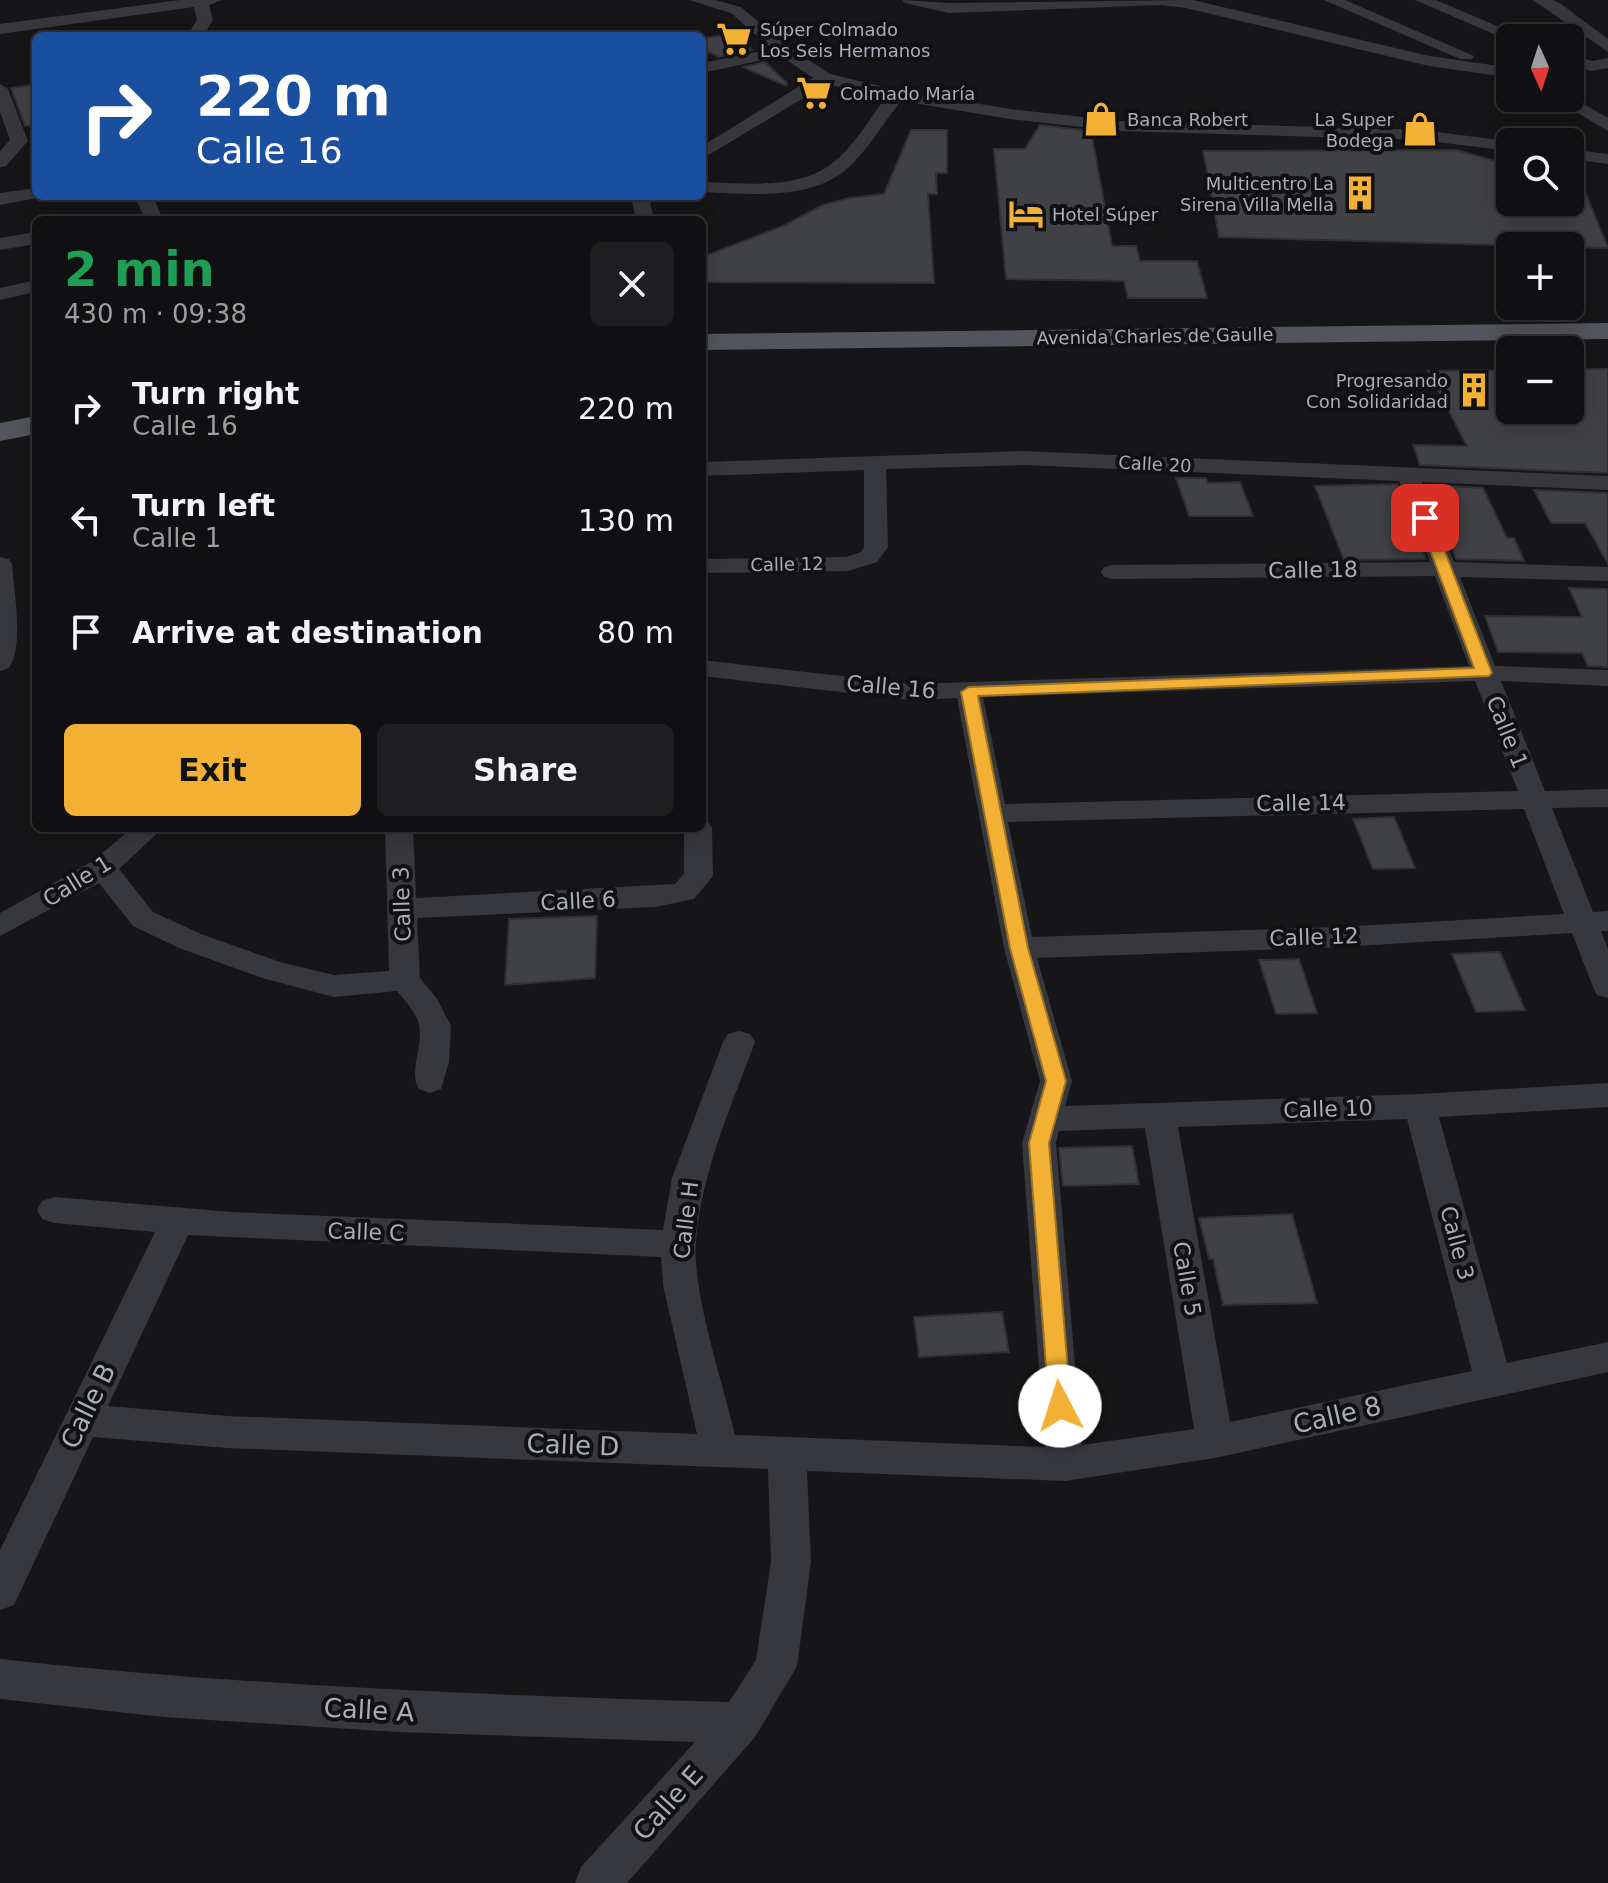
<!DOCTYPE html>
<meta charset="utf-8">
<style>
:root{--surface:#101012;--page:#1e1e20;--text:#f1f3f6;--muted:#9c9d9f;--line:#303032;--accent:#f2b134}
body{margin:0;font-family:"DejaVu Sans",sans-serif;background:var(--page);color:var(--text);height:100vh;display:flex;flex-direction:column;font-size:30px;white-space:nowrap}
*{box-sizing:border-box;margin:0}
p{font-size:26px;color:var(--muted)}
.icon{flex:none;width:44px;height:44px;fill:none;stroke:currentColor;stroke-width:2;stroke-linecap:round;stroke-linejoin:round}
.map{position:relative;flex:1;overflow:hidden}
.panel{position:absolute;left:32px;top:216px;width:674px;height:616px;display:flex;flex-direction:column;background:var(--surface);border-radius:12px;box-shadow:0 4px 20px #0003,0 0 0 2px var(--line)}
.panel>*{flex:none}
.hud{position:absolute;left:32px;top:32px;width:674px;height:168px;border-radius:12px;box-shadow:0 4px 20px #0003,0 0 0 2px var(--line);background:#1a4fa0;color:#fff;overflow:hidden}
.needle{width:52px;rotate:177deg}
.buttons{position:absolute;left:1496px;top:24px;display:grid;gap:16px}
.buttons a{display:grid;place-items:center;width:88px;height:88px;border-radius:12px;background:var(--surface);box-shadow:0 4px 20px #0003,0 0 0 2px var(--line);font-size:40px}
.pin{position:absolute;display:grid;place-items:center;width:68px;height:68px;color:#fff;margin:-34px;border-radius:16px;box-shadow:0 4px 12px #0006}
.me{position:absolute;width:88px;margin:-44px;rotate:355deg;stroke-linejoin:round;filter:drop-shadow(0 0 6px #0008)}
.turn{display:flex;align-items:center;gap:28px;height:168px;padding:0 32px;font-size:36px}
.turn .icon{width:104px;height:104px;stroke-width:2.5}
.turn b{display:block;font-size:56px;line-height:68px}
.round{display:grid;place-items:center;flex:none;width:84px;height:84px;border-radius:12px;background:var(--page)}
.head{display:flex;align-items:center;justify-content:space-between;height:136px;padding:0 32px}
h1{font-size:48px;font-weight:700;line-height:60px;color:#1e9e55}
.primary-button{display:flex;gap:16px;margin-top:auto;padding:16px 32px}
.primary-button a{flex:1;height:92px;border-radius:12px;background:var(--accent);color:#111;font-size:32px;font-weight:700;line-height:92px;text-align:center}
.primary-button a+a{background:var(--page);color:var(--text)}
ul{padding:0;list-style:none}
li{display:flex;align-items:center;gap:24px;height:112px;padding:0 32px}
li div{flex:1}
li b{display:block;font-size:30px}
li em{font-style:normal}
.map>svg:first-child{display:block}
.building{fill:#404145;stroke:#303034;stroke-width:2}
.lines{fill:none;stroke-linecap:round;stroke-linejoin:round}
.minor{fill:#37383d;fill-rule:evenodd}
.major{fill:#53555c;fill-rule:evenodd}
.route{fill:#f2b134;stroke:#9d7322;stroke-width:2}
.labels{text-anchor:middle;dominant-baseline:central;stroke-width:8;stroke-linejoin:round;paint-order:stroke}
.far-poi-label{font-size:18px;fill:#a8adb8;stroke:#111113;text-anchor:start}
.far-street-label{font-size:18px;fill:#a8adb8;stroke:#111113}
.street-label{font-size:22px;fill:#a8adb8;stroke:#111113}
.near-street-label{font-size:26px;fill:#a8adb8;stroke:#111113}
</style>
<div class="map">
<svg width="1608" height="1883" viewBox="0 0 1608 1883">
<rect width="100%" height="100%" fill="#161618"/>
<path class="building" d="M 735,34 L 752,50 L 719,57 L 702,49 L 702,38 Z
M 765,62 L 787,83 L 786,86 L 743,67 Z
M 36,84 L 36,125 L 25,126 L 11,88 Z
M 1040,125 L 1091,131 L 1112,246 L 1136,246 L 1140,261 L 1197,261 L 1207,298 L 1128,298 L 1124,281 L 1006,279 L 994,149 L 1025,149 Z
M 911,130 L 947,130 L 947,173 L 936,173 L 937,194 L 928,194 L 934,283 L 702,282 L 702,257 L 783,226 L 823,205 L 849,198 L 884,194 Z
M 1456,150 L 1510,165 L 1510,202 L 1570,202 L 1570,162 L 1573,162 L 1608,248 L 1219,237 L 1203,151 Z
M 1570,369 L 1608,369 L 1608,473 L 1420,465 L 1413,445 L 1467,446 L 1428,371 L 1510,370 L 1510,410 L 1570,410 Z
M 1176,478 L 1206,478 L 1208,483 L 1240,482 L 1253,516 L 1189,516 Z
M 1397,484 L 1426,559 L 1344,560 L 1315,486 Z
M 1426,485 L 1483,488 L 1507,538 L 1514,538 L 1524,561 L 1456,559 Z
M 1534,490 L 1608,493 L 1608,564 L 1585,523 L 1551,523 Z
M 1569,588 L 1608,589 L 1608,667 L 1588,666 L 1582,653 L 1498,652 L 1485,616 L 1582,617 Z
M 1394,817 L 1415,868 L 1373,869 L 1353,819 Z
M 597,916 L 595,978 L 505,985 L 509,919 Z
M 1500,952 L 1525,1010 L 1476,1012 L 1452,954 Z
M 1299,959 L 1317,1013 L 1276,1014 L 1259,960 Z
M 1132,1146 L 1139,1184 L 1063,1186 L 1059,1148 Z
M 1292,1214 L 1317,1303 L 1223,1305 L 1213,1259 L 1209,1259 L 1199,1218 Z
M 1002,1312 L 1009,1352 L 919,1357 L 914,1317 Z"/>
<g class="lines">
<path class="minor" d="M 180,0 L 222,0 L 209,5 L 213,20 L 203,36 L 187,36 L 197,20 L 194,7 L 0,34 L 0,24 Z
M 689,0 L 715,0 L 741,7 L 790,48 L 830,74 L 897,90 L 1010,109 L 1119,121 L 1421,130 L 1515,142 L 1510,142 L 1510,151 L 1421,140 L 1119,131 L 1010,119 L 901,101 C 883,123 868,150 847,169 C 810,201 747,194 702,192 L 702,182 C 742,183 796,190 830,165 C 853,148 869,120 886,97 L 827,84 L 702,159 L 702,146 L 813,78 L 781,56 L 702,73 L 702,63 L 772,49 L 731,13 Z
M 902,0 L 949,3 L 1193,0 L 1429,56 L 1499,66 L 1507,71 L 1499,76 L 1429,66 L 1186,8 L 1160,5 L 949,13 L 905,3 Z
M 1324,0 L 1345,0 L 1474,56 L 1472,59 L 1460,59 Z
M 1415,0 L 1436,0 L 1525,38 L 1510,38 L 1510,41 Z
M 1533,0 L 1553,0 L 1561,4 L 1608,39 L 1608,52 Z
M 1570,54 L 1592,61 L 1608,58 L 1608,68 L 1591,71 L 1570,64 Z
M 0,84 L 8,89 L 28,141 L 6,166 L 0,167 L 0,151 L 10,140 L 0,112 Z
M 1570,96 L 1608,118 L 1608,131 L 1553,98 Z
M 1570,149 L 1608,154 L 1608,164 L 1570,159 Z
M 36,188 L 36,196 L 42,197 L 0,205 L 0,193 Z
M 135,196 L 153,196 L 163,220 L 145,220 Z
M 635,196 L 653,196 L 650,202 L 654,220 L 636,220 L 632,202 Z
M 36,232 L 36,244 L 0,250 L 0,238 Z
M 36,280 L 36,292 L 0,300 L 0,288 Z
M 1023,451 L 1608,476 L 1608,490 L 1422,482 L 1454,562 L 1608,567 L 1608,581 L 1460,577 L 1495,666 L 1608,670 L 1608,686 L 1501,681 L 1545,791 L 1608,789 L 1608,807 L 1552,808 L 1593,912 L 1608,911 L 1608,931 L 1601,931 L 1608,949 L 1608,998 L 1597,995 L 1593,987 L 1572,933 L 1340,947 L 1037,958 L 1072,1081 L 1065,1106 L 1420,1094 L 1608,1083 L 1608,1107 L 1439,1117 L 1507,1363 L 1608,1342 L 1608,1372 L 1215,1458 L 1065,1481 L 807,1471 L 811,1562 L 797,1666 L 755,1737 L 627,1883 L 575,1883 L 581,1867 L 695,1742 L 398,1732 L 164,1717 L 0,1699 L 0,1659 C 244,1686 484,1695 729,1702 L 756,1660 L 771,1562 L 768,1469 L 226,1448 L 93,1437 L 14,1605 L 0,1610 L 0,1550 L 155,1232 L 54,1223 L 42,1219 L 37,1210 L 42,1201 L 54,1197 L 233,1212 L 663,1230 L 672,1178 L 723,1042 L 728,1034 L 739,1031 L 750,1034 L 755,1042 C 731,1107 701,1173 696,1242 C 692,1293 723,1383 735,1435 L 1045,1447 L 1022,1143 L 1040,1081 L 1004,948 L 957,698 L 910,700 L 702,676 L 702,660 L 910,684 L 1469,666 L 1435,576 L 1113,579 L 1104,577 L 1101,572 L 1104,567 L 1113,565 L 1430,562 L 1399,481 L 1023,465 L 886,469 L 888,547 L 877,562 L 848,571 L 702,573 L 702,559 L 846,557 L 861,552 L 864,547 L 864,470 L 702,476 L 702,462 ZM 1475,681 L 1518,791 L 1005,804 L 983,697 ZM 1524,809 L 1564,914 L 1340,927 L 1032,937 L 1008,822 ZM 1407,1119 L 1472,1371 L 1230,1422 L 1178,1127 ZM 1145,1128 L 1194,1429 L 1082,1445 L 1056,1143 L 1059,1131 ZM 188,1235 L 661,1257 L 663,1285 L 697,1434 L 226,1416 L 108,1406 Z
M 0,557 L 9,559 L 12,564 C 14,591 24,647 9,668 L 0,671 Z
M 702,820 L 708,822 L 712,828 L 713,876 L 694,899 L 655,907 L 417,918 L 420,978 L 437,999 L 451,1026 L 449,1062 L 441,1089 L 430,1093 L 419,1089 C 408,1071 424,1046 419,1024 C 416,1012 405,1001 397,991 L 334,997 L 262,978 L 179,948 L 133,926 L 99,883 L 0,936 L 0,913 L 93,861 L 132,828 L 163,828 L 119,869 L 153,912 L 201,934 L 280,962 L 334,975 L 389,971 L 385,828 L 413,828 L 416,898 L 675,884 L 684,874 L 684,828 L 702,828 Z"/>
<path class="major" d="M 1608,323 L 1608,339 L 702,350 L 702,334 Z
M 36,416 L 36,434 L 0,441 L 0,423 Z"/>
</g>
<path class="route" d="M 1425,514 L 1432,518 L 1492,673 L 1489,676 L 978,696 L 1028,948 L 1066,1081 L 1049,1143 L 1071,1406 L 1068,1412 L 1060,1415 L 1052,1412 L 1049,1406 L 1029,1143 L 1046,1081 L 1010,948 L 961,692 L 969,687 L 1474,668 L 1418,518 Z"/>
<defs>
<g id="supermarket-bare" transform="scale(2.76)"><path d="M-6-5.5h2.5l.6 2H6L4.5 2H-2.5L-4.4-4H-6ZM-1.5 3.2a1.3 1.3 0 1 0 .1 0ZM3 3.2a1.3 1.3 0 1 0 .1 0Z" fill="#f2b134" stroke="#111113" stroke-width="2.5" paint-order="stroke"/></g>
<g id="shop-bare" transform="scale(2.76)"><path d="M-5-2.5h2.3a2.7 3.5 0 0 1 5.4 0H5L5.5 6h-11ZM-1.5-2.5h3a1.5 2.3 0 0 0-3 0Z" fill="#f2b134" stroke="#111113" stroke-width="2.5" paint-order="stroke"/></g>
<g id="building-bare" transform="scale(2.76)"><path d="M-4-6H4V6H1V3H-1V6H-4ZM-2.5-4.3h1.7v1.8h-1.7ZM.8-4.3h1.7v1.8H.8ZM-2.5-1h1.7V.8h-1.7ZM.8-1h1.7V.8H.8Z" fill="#f2b134" stroke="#111113" stroke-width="2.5" paint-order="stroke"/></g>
<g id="hotel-bare" transform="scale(2.76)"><path d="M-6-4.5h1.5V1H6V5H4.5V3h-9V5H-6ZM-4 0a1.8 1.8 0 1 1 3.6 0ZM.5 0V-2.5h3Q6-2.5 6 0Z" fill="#f2b134" stroke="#111113" stroke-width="2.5" paint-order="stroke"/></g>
</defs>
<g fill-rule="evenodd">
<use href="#supermarket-bare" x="734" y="39"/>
<use href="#supermarket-bare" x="814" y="93"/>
<use href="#shop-bare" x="1101" y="119"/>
<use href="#shop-bare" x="1420" y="129"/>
<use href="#building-bare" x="1360" y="193"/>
<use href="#hotel-bare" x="1026" y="214"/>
<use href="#building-bare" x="1474" y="390"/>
</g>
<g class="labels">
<g class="far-poi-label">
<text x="760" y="29">Súper Colmado<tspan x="760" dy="21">Los Seis Hermanos</tspan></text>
<text x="840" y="93">Colmado María</text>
<text x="1127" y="119">Banca Robert</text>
<text x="1394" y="119" text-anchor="end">La Super<tspan x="1394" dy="21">Bodega</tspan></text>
<text x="1334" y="183" text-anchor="end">Multicentro La<tspan x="1334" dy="21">Sirena Villa Mella</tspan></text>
<text x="1052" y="214">Hotel Súper</text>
<text x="1448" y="380" text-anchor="end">Progresando<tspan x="1448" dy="21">Con Solidaridad</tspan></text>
</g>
<g class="far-street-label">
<text transform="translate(1155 336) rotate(-1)">Avenida Charles de Gaulle</text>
<text transform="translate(1155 464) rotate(3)">Calle 20</text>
<text transform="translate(787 564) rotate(-1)">Calle 12</text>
</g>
<g class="street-label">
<text transform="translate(1313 570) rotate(-1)">Calle 18</text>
<text transform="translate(891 687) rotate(5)">Calle 16</text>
<text transform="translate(1507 732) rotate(68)">Calle 1</text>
<text transform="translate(1301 803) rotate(-1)">Calle 14</text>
<text transform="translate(77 881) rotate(-32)">Calle 1</text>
<text transform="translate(578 901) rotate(-3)">Calle 6</text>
<text transform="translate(402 904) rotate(-92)">Calle 3</text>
<text transform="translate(1314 937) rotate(-2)">Calle 12</text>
<text transform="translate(1328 1109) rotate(-2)">Calle 10</text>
<text transform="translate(686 1220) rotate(-83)">Calle H</text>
<text transform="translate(366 1232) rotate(2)">Calle C</text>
<text transform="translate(1457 1243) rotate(75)">Calle 3</text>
<text transform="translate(1187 1279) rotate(80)">Calle 5</text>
</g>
<g class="near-street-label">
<text transform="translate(88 1406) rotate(-64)">Calle B</text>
<text transform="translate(1337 1415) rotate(-13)">Calle 8</text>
<text transform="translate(573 1445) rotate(2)">Calle D</text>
<text transform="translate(369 1710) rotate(3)">Calle A</text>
<text transform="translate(668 1803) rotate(-48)">Calle E</text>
</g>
</g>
</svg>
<div class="buttons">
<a><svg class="needle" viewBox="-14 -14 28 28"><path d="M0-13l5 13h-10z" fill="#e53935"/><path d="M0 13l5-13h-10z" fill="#9c9d9f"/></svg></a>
<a><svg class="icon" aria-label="search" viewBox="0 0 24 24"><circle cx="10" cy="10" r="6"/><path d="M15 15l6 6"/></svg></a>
<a>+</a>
<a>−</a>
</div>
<div class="pin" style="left:1425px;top:518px;background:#d93025"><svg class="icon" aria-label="arrive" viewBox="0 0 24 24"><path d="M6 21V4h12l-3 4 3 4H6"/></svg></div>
<svg class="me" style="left:1060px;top:1406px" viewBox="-20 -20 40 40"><circle r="19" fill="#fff"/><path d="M0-13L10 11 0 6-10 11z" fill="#f2b134"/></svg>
<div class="hud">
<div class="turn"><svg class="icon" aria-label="right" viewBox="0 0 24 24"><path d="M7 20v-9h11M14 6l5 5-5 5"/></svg><div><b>220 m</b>Calle 16</div></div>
</div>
<section class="panel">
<div class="head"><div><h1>2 min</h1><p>430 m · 09:38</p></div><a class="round"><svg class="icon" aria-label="close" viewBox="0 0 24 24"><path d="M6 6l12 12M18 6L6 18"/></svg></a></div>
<ul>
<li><svg class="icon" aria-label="right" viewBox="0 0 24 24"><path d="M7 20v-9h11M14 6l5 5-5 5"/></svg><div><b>Turn right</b><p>Calle 16</p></div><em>220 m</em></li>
<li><svg class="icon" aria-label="left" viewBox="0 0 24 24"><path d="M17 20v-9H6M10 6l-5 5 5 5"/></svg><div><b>Turn left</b><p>Calle 1</p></div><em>130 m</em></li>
<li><svg class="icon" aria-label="arrive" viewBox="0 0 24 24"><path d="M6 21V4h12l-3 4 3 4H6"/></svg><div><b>Arrive at destination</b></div><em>80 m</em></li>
</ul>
<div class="primary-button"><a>Exit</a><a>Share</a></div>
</section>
</div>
